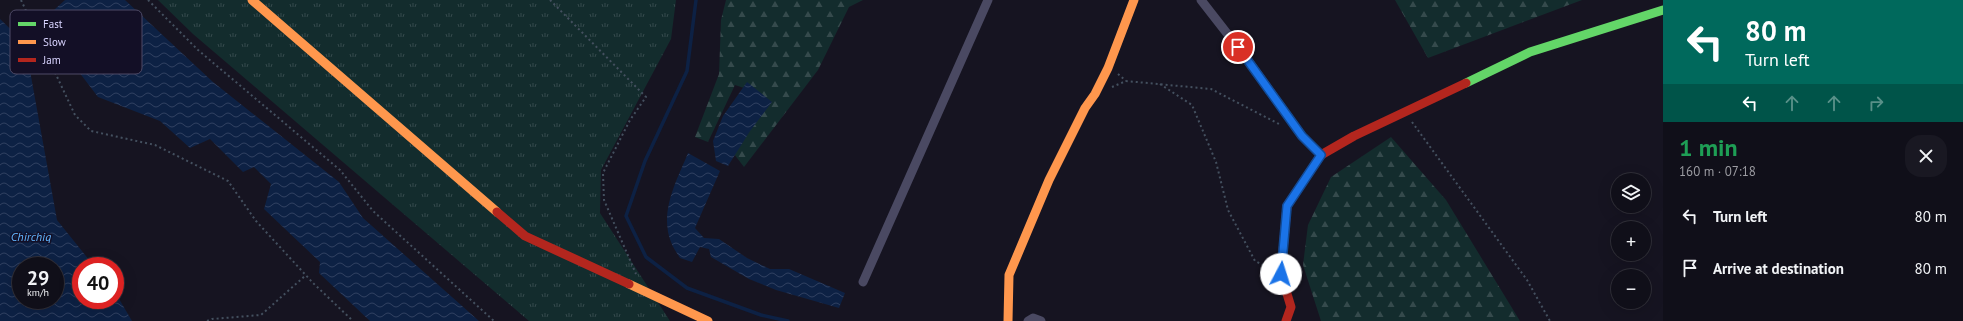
<!DOCTYPE html>
<meta charset="utf-8">
<style>
:root{--surface:#100f19;--page:#191822;--text:#f1f3f6;--muted:#9c9ca2;--line:#302f38}
body{margin:0;font-family:"PT Sans",sans-serif;background:var(--page);color:var(--text);height:100vh;display:flex;flex-direction:column;font-size:15px;white-space:nowrap}
*{box-sizing:border-box;margin:0}
p{font-size:13px;color:var(--muted)}
.icon{flex:none;width:22px;height:22px;fill:none;stroke:currentColor;stroke-width:2;stroke-linecap:round;stroke-linejoin:round}
.map{position:relative;flex:1;overflow:hidden}
.panel{display:flex;flex-direction:column;background:var(--surface);width:300px}
.panel>*{flex:none}
.guide{background:#00695c;color:#fff;overflow:hidden}
.buttons{position:absolute;left:1611px;top:173px;display:grid;gap:8px}
.buttons a{display:grid;place-items:center;width:40px;height:40px;border-radius:50%;background:var(--surface);box-shadow:0 4px 16px #0002,0 0 0 1px var(--line);font-size:20px}
.speed{position:absolute;left:12px;top:257px;display:flex;gap:8px;font-size:20px;font-weight:700;text-align:center}
.speed>*{display:grid;place-content:center;width:52px;height:52px;border-radius:50%;background:var(--surface);box-shadow:0 4px 16px #0002,0 0 0 1px var(--line);line-height:1}
.speed small{font-size:10px;font-weight:400}
.speed .limit{border:6px solid #d22;background:#fff;color:#111}
.pin{position:absolute;display:grid;place-items:center;width:34px;height:34px;color:#fff;margin:-17px;border:2px solid #fff;border-radius:50%;box-shadow:0 1px 4px #0007}
.me{position:absolute;width:44px;margin:-22px;rotate:5deg;stroke-linejoin:round;filter:drop-shadow(0 0 3px #0008)}
.turn{display:flex;align-items:center;gap:14px;height:84px;padding:0 16px;font-size:18px}
.turn .icon{width:52px;height:52px;stroke-width:2.5}
.turn b{display:block;font-size:28px;line-height:34px}
.lanes{display:flex;align-items:center;height:38px;padding:0 16px;background:#0003;justify-content:center;gap:20px;direction:ltr}
.lanes .off{opacity:.35}
.round{display:grid;place-items:center;flex:none;width:42px;height:42px;border-radius:16px;background:var(--page)}
.overview{display:flex;align-items:center;justify-content:space-between;height:68px;padding:0 16px}
h1{font-size:24px;font-weight:700;line-height:30px;color:#1e9e55}
ul{padding:0;list-style:none}
li{display:flex;align-items:center;gap:12px;height:52px;padding:0 16px}
li div{flex:1}
li b{display:block;font-size:15px}
li em{font-style:normal}
main{display:flex;flex:1;min-height:0}
.map>svg:first-child{display:block}
.grass{fill:url(#grass-tufts)}
.forest{fill:url(#forest-firs)}
.water{fill:url(#water-waves);fill-rule:evenodd}
.lines{fill:none;stroke-linecap:round;stroke-linejoin:round}
.stream{stroke:#0d2144;stroke-width:3.5}
.path{stroke:#44505f;stroke-width:2;stroke-dasharray:2 3;stroke-linecap:butt}
.street{stroke:#4a4962;stroke-width:9}
.fast{stroke:#63d668;stroke-width:9}
.slow{stroke:#ff974d;stroke-width:9}
.jam{stroke:#b3261e;stroke-width:9}
.route-casing{stroke:#114b97;stroke-width:10}
.route{stroke:#1a73e8;stroke-width:7}
.labels{text-anchor:middle;dominant-baseline:central;stroke-width:3;stroke-linejoin:round;paint-order:stroke}
.water-label{font-size:12px;font-style:italic;fill:#62b6ff;stroke:#130f26}
.key{fill:#130f26;stroke:#4e4a67;stroke-width:1}
.key-label{font-size:11px;fill:#d9d4ff}
</style>
<main>
<div class="map">
<svg width="1663" height="321" viewBox="0 0 1663 321">
<defs>
<pattern id="grass-tufts" width="24" height="20" patternUnits="userSpaceOnUse"><rect width="24" height="20" fill="#132c2d"/><path d="M3 7l-1-3M5 7V3M7 7l1-3M15 17l-1-3M17 17v-4M19 17l1-3" fill="none" stroke="#354a4c"/></pattern>
<pattern id="forest-firs" width="22" height="20" patternUnits="userSpaceOnUse"><rect width="22" height="20" fill="#132c2d"/><path d="M5 1l3.5 6h-7zM16 11l3.5 6h-7z" fill="#354a4c"/></pattern>
<pattern id="water-waves" width="16" height="10" patternUnits="userSpaceOnUse"><rect width="16" height="10" fill="#0d2144"/><path d="M0 5q4-4 8 0t8 0" fill="none" stroke="#304060"/></pattern>
</defs>
<rect width="100%" height="100%" fill="#161421"/>
<path class="grass" d="M 158,0 L 676,0 L 671,39 L 601,170 L 600,213 L 670,321 L 529,321 L 193,34 Z"/>
<path class="forest" d="M 726,0 L 863,0 L 849,7 L 818,70 L 744,167 L 734,154 L 759,93 L 735,85 L 708,142 L 695,137 L 719,74 L 721,20 Z
M 1395,0 L 1582,0 L 1428,58 Z
M 1391,137 L 1446,200 L 1520,321 L 1321,321 L 1303,265 L 1308,225 L 1331,177 Z"/>
<path class="water" d="M 65,0 L 125,0 L 213,82 L 339,182 L 363,218 L 479,321 L 370,321 L 319,273 L 320,262 L 264,209 L 271,184 L 254,167 L 243,172 L 210,139 L 190,148 L 160,121 L 98,97 L 66,55 L 58,57 L 43,20 Z
M 0,19 L 25,43 L 57,220 L 94,266 L 81,266 L 81,300 L 115,300 L 115,292 L 132,321 L 0,321 ZM 21,266 L 55,266 L 55,300 L 21,300 Z
M 747,82 L 772,102 L 750,131 L 728,166 L 716,161 L 713,141 L 723,116 Z
M 688,153 L 720,171 L 695,228 L 704,238 L 719,239 L 747,258 L 770,269 L 789,269 L 845,293 L 839,308 L 776,290 L 749,279 L 711,257 L 709,249 L 700,247 L 692,262 L 680,258 C 677,253 673,248 671,242 C 659,212 677,180 688,153 Z"/>
<g class="lines">
<path class="stream" d="M 696,0 L 687,71 L 645,161 L 626,216 L 646,257 L 687,288 L 761,315 L 788,321"/>
<path class="path" d="M 21,0 L 75,115 L 91,131 L 155,145 L 228,181 L 256,221 L 313,283 L 353,321
M 148,0 L 198,50 L 340,170 L 373,211 L 494,321
M 550,0 L 646,97 L 630,120 L 603,173 L 604,200 L 636,274
M 1118,74 L 1126,81
M 1160,84 L 1192,105 L 1216,162 L 1228,210 L 1255,261 L 1269,268
M 1112,87 L 1126,81 L 1211,89 L 1281,125
M 1412,122 L 1527,280 L 1550,321
M 207,321 L 212,319 L 261,315 L 306,275"/>
<path class="street" d="M 1201,0 L 1247,59 L 1302,136 L 1321,155
M 863,282 L 988,0
M 1028,321 L 1033,318 L 1041,321"/>
<path class="fast" d="M 1466,83 L 1530,52 L 1663,10"/>
<path class="slow" d="M 252,0 L 497,212
M 629,284 L 708,321
M 1008,321 L 1009,275 L 1049,180 L 1085,108 L 1095,94 L 1108,68 L 1134,0"/>
<path class="jam" d="M 497,212 L 525,236 L 629,284
M 1286,321 L 1291,307 L 1281,274 L 1287,206 L 1321,155 L 1354,136 L 1466,83"/>
</g>
<g class="lines">
<g class="route-casing">
<path id="route" d="M 1238,47 L 1302,136 L 1321,155 L 1287,206 L 1281,274"/>
</g>
<use href="#route" class="route"/>
</g>
<g class="labels">
<g class="water-label">
<text x="31" y="236">Chirchiq</text>
</g>
</g>
<rect x="10" y="10" width="132" height="64" rx="6" class="key"/>
<rect x="18" y="22" width="18" height="4" fill="#63d668"/>
<rect x="18" y="40" width="18" height="4" fill="#ff974d"/>
<rect x="18" y="58" width="18" height="4" fill="#b3261e"/>
<g class="key-label">
<text x="43" y="28">Fast</text>
<text x="43" y="46">Slow</text>
<text x="43" y="64">Jam</text>
</g>
</svg>
<div class="buttons">
<a><svg class="icon" aria-label="layers" viewBox="0 0 24 24"><path d="M12 4l9 5-9 5-9-5zM3 14l9 5 9-5"/></svg></a>
<a>+</a>
<a>−</a>
</div>
<div class="speed"><div>29<small>km/h</small></div><div class="limit">40</div></div>
<div class="pin" style="left:1238px;top:47px;background:#d93025"><svg class="icon" aria-label="arrive" viewBox="0 0 24 24"><path d="M6 21V4h12l-3 4 3 4H6"/></svg></div>
<svg class="me" style="left:1281px;top:274px" viewBox="-20 -20 40 40"><circle r="19" fill="#fff"/><path d="M0-13L10 11 0 6-10 11z" fill="#1a73e8"/></svg>
</div>
<section class="panel">
<div class="guide">
<div class="turn"><svg class="icon" aria-label="left" viewBox="0 0 24 24"><path d="M17 20v-9H6M10 6l-5 5 5 5"/></svg><div><b>80 m</b>Turn left</div></div>
<div class="lanes"><svg class="icon" aria-label="left" viewBox="0 0 24 24"><path d="M17 20v-9H6M10 6l-5 5 5 5"/></svg><svg class="icon off" aria-label="ahead" viewBox="0 0 24 24"><path d="M12 20V5M6 11l6-6 6 6"/></svg><svg class="icon off" aria-label="ahead" viewBox="0 0 24 24"><path d="M12 20V5M6 11l6-6 6 6"/></svg><svg class="icon off" aria-label="right" viewBox="0 0 24 24"><path d="M7 20v-9h11M14 6l5 5-5 5"/></svg></div>
</div>
<div class="overview"><div><h1>1 min</h1><p>160 m · 07:18</p></div><a class="round"><svg class="icon" aria-label="close" viewBox="0 0 24 24"><path d="M6 6l12 12M18 6L6 18"/></svg></a></div>
<ul>
<li><svg class="icon" aria-label="left" viewBox="0 0 24 24"><path d="M17 20v-9H6M10 6l-5 5 5 5"/></svg><div><b>Turn left</b></div><em>80 m</em></li>
<li><svg class="icon" aria-label="arrive" viewBox="0 0 24 24"><path d="M6 21V4h12l-3 4 3 4H6"/></svg><div><b>Arrive at destination</b></div><em>80 m</em></li>
</ul>
</section>
</main>
